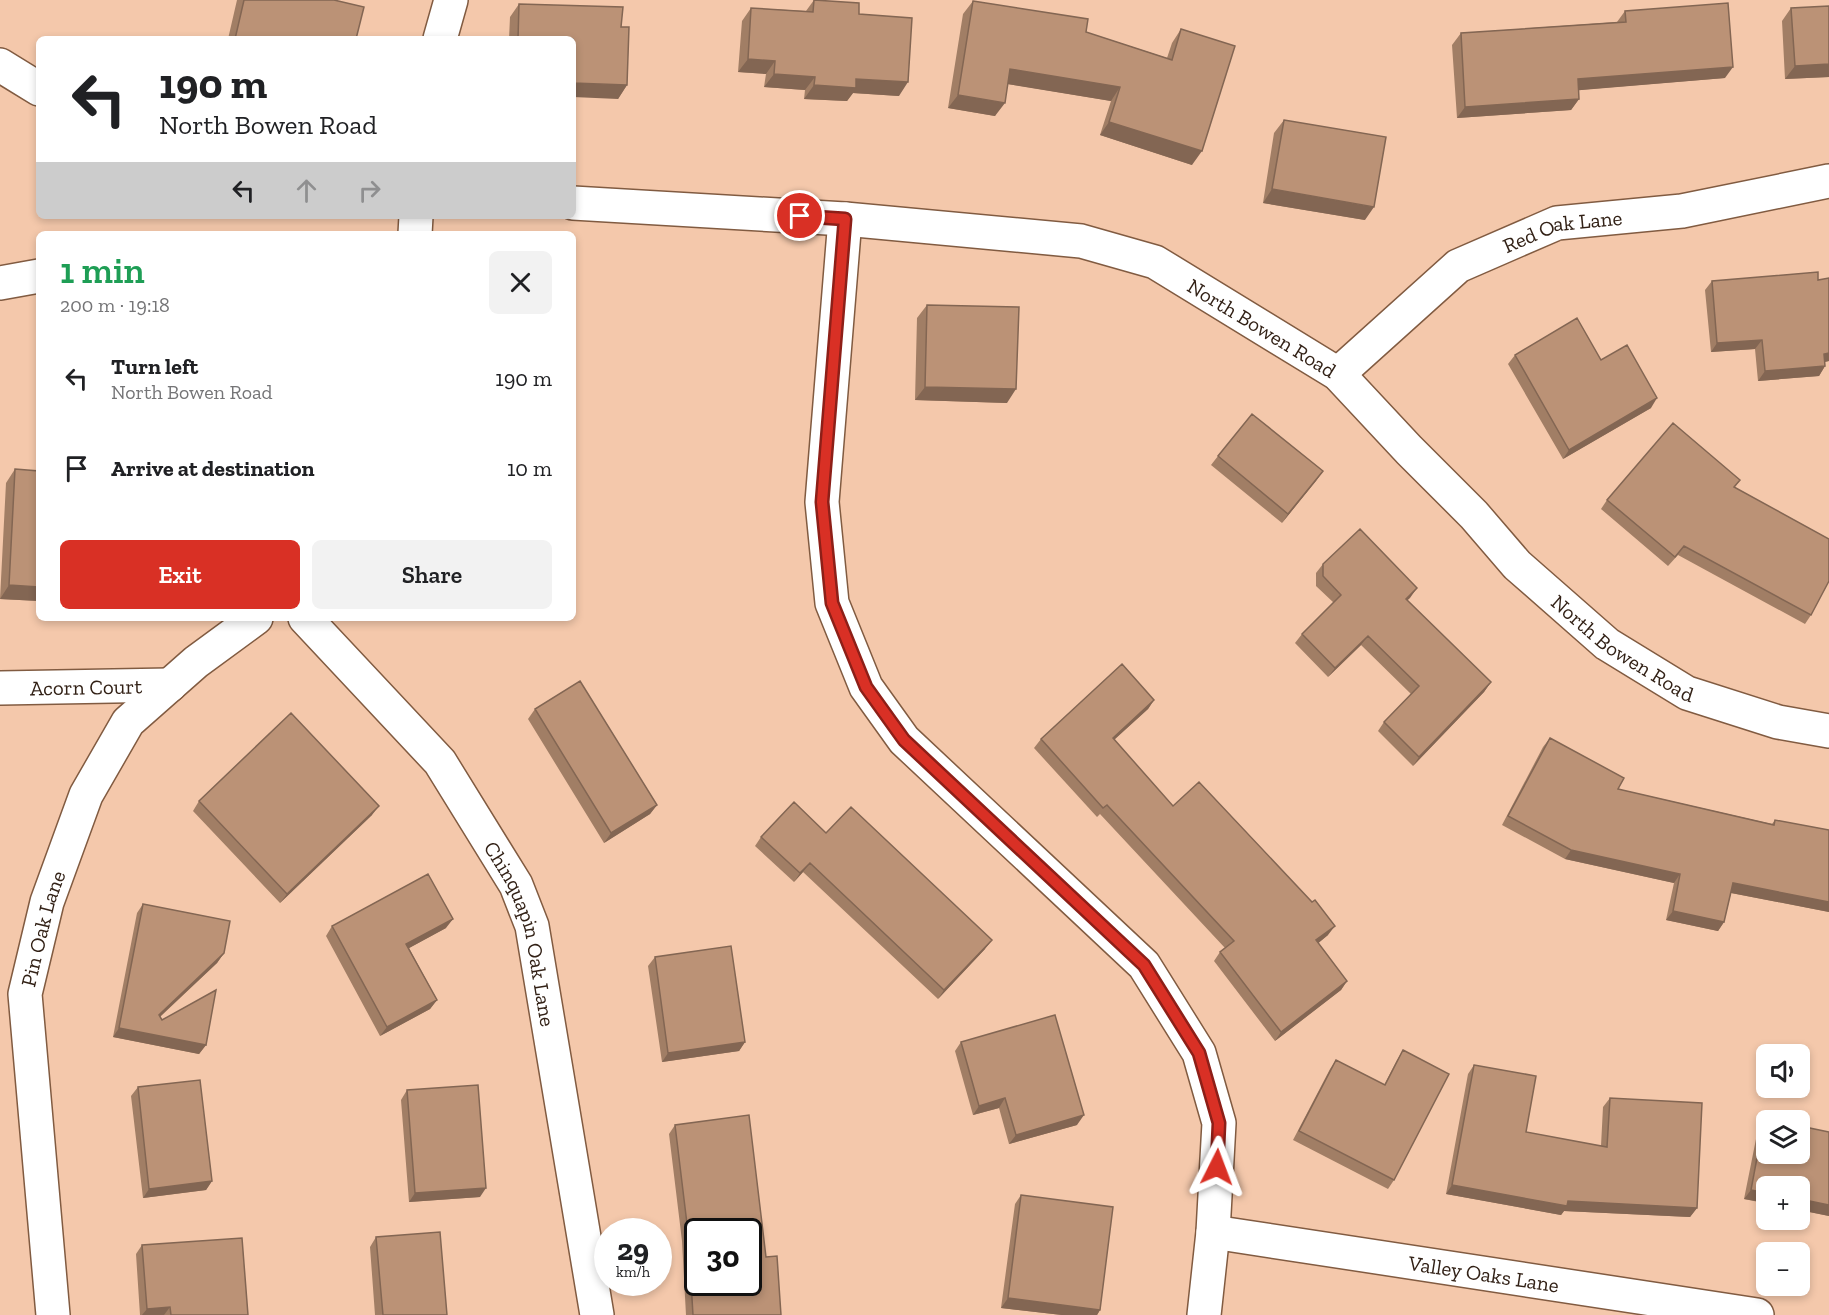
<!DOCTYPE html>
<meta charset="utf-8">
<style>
:root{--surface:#fff;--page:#f2f2f2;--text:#202124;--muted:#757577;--accent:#d93025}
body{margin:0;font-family:"Zilla Slab",serif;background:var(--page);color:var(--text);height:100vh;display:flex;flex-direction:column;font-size:22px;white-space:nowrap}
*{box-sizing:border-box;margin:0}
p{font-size:20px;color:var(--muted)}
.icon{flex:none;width:33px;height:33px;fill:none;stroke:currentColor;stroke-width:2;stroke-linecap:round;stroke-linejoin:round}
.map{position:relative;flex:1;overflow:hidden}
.drawer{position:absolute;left:36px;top:231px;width:540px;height:390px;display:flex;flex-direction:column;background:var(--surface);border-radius:9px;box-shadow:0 3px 9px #0003}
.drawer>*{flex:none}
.top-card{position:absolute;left:36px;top:36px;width:540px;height:183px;border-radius:9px;box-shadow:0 3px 9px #0003;background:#fff;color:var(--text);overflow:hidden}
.controls{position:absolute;left:1756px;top:1044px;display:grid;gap:12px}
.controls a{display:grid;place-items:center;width:54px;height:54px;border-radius:9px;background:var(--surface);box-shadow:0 3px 9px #0003;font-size:30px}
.speed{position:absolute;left:594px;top:1218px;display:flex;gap:12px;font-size:30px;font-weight:700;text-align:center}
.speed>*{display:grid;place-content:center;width:78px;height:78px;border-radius:50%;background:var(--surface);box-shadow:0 3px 9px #0003;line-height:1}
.speed small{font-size:15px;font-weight:400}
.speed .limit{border:3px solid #111;border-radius:9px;background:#fff;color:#111}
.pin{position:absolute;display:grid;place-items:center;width:51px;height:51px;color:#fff;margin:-26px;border:3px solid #fff;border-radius:50%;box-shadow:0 2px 6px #0007}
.me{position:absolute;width:66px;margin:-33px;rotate:3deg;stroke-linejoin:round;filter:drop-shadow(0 0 4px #0008)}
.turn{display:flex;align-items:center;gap:21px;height:126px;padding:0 24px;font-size:27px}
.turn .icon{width:78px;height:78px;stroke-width:2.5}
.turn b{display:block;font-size:42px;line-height:51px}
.lanes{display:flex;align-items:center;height:57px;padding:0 24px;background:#0003;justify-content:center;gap:30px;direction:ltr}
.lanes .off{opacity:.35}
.round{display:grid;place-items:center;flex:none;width:63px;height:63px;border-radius:9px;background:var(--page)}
.head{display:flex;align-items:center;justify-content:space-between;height:102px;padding:0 24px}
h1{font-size:36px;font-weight:600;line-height:45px;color:#1e9e55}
.button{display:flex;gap:12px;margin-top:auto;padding:12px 24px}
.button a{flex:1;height:69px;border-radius:9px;background:var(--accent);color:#fff;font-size:24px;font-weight:600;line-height:69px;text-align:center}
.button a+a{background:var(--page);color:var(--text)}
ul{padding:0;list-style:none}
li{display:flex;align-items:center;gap:18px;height:90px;padding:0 24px}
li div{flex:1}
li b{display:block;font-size:22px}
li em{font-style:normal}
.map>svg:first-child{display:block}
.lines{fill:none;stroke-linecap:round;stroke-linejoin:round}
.minor-casing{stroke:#815b41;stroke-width:36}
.minor{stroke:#fff;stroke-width:33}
.wall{fill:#a17e65}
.shaded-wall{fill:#836653}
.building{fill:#bb9276;stroke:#836653;stroke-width:1.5;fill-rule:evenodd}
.route-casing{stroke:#8d1f18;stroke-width:15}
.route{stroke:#d93025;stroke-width:10}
.labels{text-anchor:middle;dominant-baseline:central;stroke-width:4.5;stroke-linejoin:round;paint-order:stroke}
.street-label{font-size:21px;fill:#322116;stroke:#fef0e7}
</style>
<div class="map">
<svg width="1829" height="1315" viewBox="0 0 1829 1315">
<rect width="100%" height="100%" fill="#f4c8ab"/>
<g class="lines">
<g class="minor-casing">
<g id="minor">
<path d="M 440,39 L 451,0"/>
<path d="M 0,65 L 39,89"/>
<path id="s1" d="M 573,203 L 845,219 L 1081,241 L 1155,262 L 1338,374 L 1409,450 L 1474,515 L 1517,565 L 1607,644 L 1687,693 L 1778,722 L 1829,731"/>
<path d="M 845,219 L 822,502 L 832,603 L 866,687 L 904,740 L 1144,965 L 1199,1053 L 1219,1123 L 1213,1232 L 1204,1315"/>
<path d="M 415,234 L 416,216"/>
<path d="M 0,283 L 39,276"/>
<path id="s2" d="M 1338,374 L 1458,266 L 1557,223 L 1682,211 L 1829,181"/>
<path id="s3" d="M 305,618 L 440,762 L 516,885 L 532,926 L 597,1315"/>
<path id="s4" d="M 0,688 L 170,685"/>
<path id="s5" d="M 1213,1232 L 1757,1315"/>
<path id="s6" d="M 53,1315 L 25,994 L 47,902 L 86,795 L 128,722 L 196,662 L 256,618"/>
</g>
</g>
<use href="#minor" class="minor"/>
</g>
<path class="wall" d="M 237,0 L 334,0 L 356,39 L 228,39 Z
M 814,0 L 859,14 L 899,96 L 853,93 L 847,101 L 804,99 L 805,90 L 764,87 L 766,74 L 738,72 L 742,21 L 751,8 L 806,11 Z
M 973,1 L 1086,32 L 1167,58 L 1172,43 L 1181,29 L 1192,165 L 1100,135 L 1111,101 L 1008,84 L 995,116 L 948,108 L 963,14 Z
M 519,4 L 621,27 L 627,85 L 618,99 L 573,39 L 509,39 L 510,17 Z
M 1791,8 L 1829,77 L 1785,79 L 1782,21 Z
M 1625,11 L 1725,78 L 1578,90 L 1579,99 L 1571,110 L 1457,118 L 1452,45 L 1461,33 L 1617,22 Z
M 1284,120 L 1365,220 L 1263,203 L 1274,133 Z
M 1829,278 L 1829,361 L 1825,362 L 1825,366 L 1819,376 L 1758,381 L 1755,349 L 1711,352 L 1705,290 L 1712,281 L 1818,280 Z
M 927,305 L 1007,403 L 915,400 L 917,318 Z
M 1515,355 L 1651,408 L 1563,459 L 1508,364 Z
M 1218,456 L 1323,471 L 1282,523 L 1211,465 Z
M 15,469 L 39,601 L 0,599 L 6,483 Z
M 1740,480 L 1735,487 L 1811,615 L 1805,624 L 1678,555 L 1668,566 L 1601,509 L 1607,500 Z
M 1323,564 L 1417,588 L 1407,600 L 1491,682 L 1484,692 L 1413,766 L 1378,731 L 1384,722 L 1411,694 L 1361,645 L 1328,677 L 1295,643 L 1302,634 L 1334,603 L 1316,586 L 1316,573 Z
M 1154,700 L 1148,709 L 1114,740 L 1173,806 L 1328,935 L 1318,943 L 1347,981 L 1341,990 L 1275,1041 L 1214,961 L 1220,952 L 1225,948 L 1100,814 L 1097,817 L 1034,748 L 1041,739 Z
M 535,709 L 657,805 L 650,814 L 604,843 L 528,719 Z
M 1550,738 L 1618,789 L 1772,824 L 1775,820 L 1829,830 L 1829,912 L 1731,893 L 1724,922 L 1718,931 L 1666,920 L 1674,883 L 1565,859 L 1502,825 L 1543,747 Z
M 199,801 L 372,815 L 280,903 L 193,811 Z
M 826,833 L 985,949 L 938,999 L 803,872 L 794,882 L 755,846 L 761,837 Z
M 143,904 L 224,953 L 217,963 L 160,1017 L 162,1020 L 206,1045 L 199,1054 L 113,1037 L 137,913 Z
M 332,926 L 446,928 L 409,948 L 437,1000 L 430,1009 L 380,1036 L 326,936 Z
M 655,957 L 745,1042 L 739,1051 L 662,1062 L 648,966 Z
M 961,1042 L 1077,1125 L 1009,1144 L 999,1108 L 973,1115 L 955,1051 Z
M 1403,1050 L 1394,1180 L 1388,1189 L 1293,1140 L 1330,1069 L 1336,1060 L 1384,1085 L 1397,1060 Z
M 1474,1065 L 1526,1132 L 1601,1146 L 1603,1107 L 1610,1098 L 1697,1208 L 1690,1217 L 1564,1211 L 1561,1215 L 1446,1194 L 1468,1074 Z
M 138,1087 L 212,1181 L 206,1190 L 143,1198 L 131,1096 Z
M 407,1090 L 480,1197 L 409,1202 L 401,1100 Z
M 1764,1120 L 1829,1132 L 1829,1216 L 1744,1199 L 1758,1129 Z
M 675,1125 L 781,1315 L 686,1315 L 682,1241 L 669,1134 Z
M 1021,1195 L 1100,1310 L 1097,1315 L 1062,1315 L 1001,1308 L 1015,1204 Z
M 376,1237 L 447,1315 L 375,1315 L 370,1247 Z
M 142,1245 L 248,1315 L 140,1315 L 136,1254 Z"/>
<path class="shaded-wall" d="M 748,59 L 775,61 L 766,74 L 738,72 Z
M 1829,64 L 1829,77 L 1785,79 L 1795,66 Z
M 1733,67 L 1725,78 L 1570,91 L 1578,79 Z
M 1010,69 L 1120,87 L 1111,101 L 1001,83 Z
M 774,74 L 815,77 L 805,90 L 764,87 Z
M 856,79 L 908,82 L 899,96 L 853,93 L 847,101 L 804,99 L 814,85 Z
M 573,83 L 627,85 L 618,99 L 573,97 Z
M 958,95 L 1005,103 L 995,116 L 948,108 Z
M 1579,99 L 1571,110 L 1457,118 L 1465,107 Z
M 1109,122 L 1202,151 L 1192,165 L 1100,135 Z
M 1272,189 L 1374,207 L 1365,220 L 1263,203 Z
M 1762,340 L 1755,349 L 1711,352 L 1717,343 Z
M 1829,353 L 1829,361 L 1818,363 L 1824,354 Z
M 1825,366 L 1819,376 L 1758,381 L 1765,371 Z
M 925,387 L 1016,389 L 1007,403 L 915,400 Z
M 1657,398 L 1651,408 L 1563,459 L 1569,450 Z
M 1323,471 L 1316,481 L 1282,523 L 1288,514 Z
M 9,585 L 39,587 L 39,601 L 0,599 Z
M 1417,588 L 1410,598 L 1399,608 L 1406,599 Z
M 1368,636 L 1361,645 L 1328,677 L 1335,668 Z
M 1491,682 L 1484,692 L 1413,766 L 1419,757 Z
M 1154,700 L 1148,709 L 1106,747 L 1113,738 Z
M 657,805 L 650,814 L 604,843 L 611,833 Z
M 379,806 L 372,815 L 280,903 L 287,894 Z
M 1571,850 L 1680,874 L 1674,883 L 1565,859 Z
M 810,863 L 803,872 L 794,882 L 800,873 Z
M 1733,883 L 1829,902 L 1829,912 L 1726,892 Z
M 1673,911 L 1724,922 L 1718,931 L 1666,920 Z
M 453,919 L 446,928 L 400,953 L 406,944 Z
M 1335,926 L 1328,935 L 1310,950 L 1316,940 Z
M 992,940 L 985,949 L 938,999 L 944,990 Z
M 224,953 L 217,963 L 152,1024 L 159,1015 Z
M 1347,981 L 1341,990 L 1275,1041 L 1281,1032 Z
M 437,1000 L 430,1009 L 380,1036 L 387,1027 Z
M 119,1028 L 206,1045 L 199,1054 L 113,1037 Z
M 745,1042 L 739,1051 L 662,1062 L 668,1053 Z
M 1005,1098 L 999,1108 L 973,1115 L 979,1106 Z
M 1084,1115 L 1077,1125 L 1009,1144 L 1016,1135 Z
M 212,1181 L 206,1190 L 143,1198 L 149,1189 Z
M 1452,1185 L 1697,1208 L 1690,1217 L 1564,1211 L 1561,1215 L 1446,1194 Z
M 486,1188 L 480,1197 L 409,1202 L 415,1193 Z
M 1751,1190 L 1767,1193 L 1767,1203 L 1744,1199 Z
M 1800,1199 L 1829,1205 L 1829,1216 L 1800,1210 Z
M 1008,1298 L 1100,1310 L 1097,1315 L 1062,1315 L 1001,1308 Z
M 170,1307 L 164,1315 L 142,1315 L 147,1309 Z"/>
<path class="building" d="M 244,0 L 334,0 L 364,7 L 356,39 L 235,39 Z
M 814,0 L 859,3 L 859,14 L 912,18 L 908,82 L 856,79 L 856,88 L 814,85 L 815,77 L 774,74 L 775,61 L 748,59 L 751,8 L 813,12 Z
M 973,1 L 1088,19 L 1086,32 L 1172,60 L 1181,29 L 1235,46 L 1202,151 L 1109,122 L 1120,87 L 1010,69 L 1005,103 L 958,95 Z
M 1728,3 L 1733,67 L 1578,79 L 1579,99 L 1465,107 L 1461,33 L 1626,22 L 1625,11 Z
M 519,4 L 623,7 L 621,27 L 629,27 L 627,85 L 573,83 L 573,39 L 518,39 Z
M 1829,6 L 1829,64 L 1795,66 L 1791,8 Z
M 1284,120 L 1386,137 L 1374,207 L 1272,189 Z
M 1818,272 L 1818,280 L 1829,278 L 1829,353 L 1824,354 L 1825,366 L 1765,371 L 1762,340 L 1717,343 L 1712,281 Z
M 927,305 L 1019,307 L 1016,389 L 925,387 Z
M 1577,318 L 1601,360 L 1627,345 L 1657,398 L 1569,450 L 1515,355 Z
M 1252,414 L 1323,471 L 1288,514 L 1218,456 Z
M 1673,423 L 1740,480 L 1734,487 L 1829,539 L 1829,581 L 1811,615 L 1684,546 L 1675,557 L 1607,500 Z
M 15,469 L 39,471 L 39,587 L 9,585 Z
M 1360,529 L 1417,588 L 1406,599 L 1491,682 L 1419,757 L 1384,722 L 1419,686 L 1368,636 L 1335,668 L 1302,634 L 1341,595 L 1323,576 L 1323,564 Z
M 1122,664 L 1154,700 L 1113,738 L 1173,806 L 1199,782 L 1312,902 L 1315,900 L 1335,926 L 1316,940 L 1347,981 L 1281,1032 L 1220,952 L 1234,941 L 1107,805 L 1103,808 L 1041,739 Z
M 580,681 L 657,805 L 611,833 L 535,709 Z
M 291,713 L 379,806 L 287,894 L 199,801 Z
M 1550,738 L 1624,778 L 1618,789 L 1774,825 L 1775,820 L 1829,830 L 1829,902 L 1733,883 L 1724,922 L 1673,911 L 1680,874 L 1571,850 L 1508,816 Z
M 794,802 L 826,833 L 851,807 L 992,940 L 944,990 L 810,863 L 800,873 L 761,837 Z
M 428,874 L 453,919 L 406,944 L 437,1000 L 387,1027 L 332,926 Z
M 143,904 L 230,921 L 224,953 L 159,1015 L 162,1020 L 216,990 L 206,1045 L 119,1028 Z
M 731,946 L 745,1042 L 668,1053 L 655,957 Z
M 1055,1015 L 1084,1115 L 1016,1135 L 1005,1098 L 979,1106 L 961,1042 Z
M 1403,1050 L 1449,1074 L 1394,1180 L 1299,1131 L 1336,1060 L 1385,1085 Z
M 1474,1065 L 1536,1076 L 1526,1132 L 1607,1147 L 1610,1098 L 1702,1103 L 1697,1208 L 1568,1201 L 1567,1206 L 1452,1185 Z
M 200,1080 L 212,1181 L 149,1189 L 138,1087 Z
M 478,1085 L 486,1188 L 415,1193 L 407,1090 Z
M 749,1115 L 766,1257 L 777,1256 L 781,1315 L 693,1315 L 688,1232 L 675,1125 ZM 698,1232 L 748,1232 L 748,1282 L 698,1282 Z
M 1764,1120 L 1769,1120 L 1767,1120 L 1767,1154 L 1800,1154 L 1800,1126 L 1829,1132 L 1829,1205 L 1800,1199 L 1800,1186 L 1767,1186 L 1767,1193 L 1751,1190 Z
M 1021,1195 L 1113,1207 L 1100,1310 L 1008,1298 Z
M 440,1232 L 447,1315 L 383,1315 L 376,1237 Z
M 242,1238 L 248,1315 L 171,1315 L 170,1307 L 147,1309 L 142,1245 Z"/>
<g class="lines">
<g class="route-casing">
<path id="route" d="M 800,216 L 845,219 L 822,502 L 832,603 L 866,687 L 904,740 L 1144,965 L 1199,1053 L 1219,1123 L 1217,1167"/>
</g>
<use href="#route" class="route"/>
</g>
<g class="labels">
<g class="street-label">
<text stroke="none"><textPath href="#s2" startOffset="273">Red Oak Lane</textPath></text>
<text stroke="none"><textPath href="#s1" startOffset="712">North Bowen Road</textPath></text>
<text stroke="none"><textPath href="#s1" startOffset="1198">North Bowen Road</textPath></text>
<text stroke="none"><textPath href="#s4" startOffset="86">Acorn Court</textPath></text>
<text stroke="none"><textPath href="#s6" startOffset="390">Pin Oak Lane</textPath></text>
<text stroke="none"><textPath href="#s3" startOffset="390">Chinquapin Oak Lane</textPath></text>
<text stroke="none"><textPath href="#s5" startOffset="274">Valley Oaks Lane</textPath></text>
</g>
</g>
</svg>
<div class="controls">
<a><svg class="icon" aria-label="sound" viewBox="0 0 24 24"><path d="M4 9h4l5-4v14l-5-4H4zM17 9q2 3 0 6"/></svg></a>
<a><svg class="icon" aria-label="layers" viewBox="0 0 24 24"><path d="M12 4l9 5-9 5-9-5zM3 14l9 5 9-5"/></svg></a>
<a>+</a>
<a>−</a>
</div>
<div class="speed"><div>29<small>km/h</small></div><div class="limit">30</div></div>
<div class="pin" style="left:800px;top:216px;background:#d93025"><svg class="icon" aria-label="arrive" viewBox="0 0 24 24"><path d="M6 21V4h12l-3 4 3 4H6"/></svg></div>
<svg class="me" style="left:1217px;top:1167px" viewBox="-20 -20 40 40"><path d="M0-17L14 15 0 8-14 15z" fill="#d93025" stroke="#fff" stroke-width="4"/></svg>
<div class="top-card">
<div class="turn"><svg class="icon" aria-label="left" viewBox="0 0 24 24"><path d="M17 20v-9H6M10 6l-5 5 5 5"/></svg><div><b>190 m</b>North Bowen Road</div></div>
<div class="lanes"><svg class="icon" aria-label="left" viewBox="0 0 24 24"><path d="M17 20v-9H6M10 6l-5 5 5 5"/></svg><svg class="icon off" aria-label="ahead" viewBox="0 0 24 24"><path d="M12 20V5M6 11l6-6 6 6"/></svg><svg class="icon off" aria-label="right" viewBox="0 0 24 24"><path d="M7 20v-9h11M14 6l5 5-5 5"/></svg></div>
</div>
<section class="drawer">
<div class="head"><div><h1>1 min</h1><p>200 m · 19:18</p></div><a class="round"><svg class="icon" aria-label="close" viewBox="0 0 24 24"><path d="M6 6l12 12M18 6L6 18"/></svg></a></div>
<ul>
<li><svg class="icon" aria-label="left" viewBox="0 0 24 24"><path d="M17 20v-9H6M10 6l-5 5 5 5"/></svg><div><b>Turn left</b><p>North Bowen Road</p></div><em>190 m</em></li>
<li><svg class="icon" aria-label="arrive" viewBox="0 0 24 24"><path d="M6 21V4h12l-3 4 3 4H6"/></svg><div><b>Arrive at destination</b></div><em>10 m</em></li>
</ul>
<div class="button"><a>Exit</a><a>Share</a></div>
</section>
</div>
